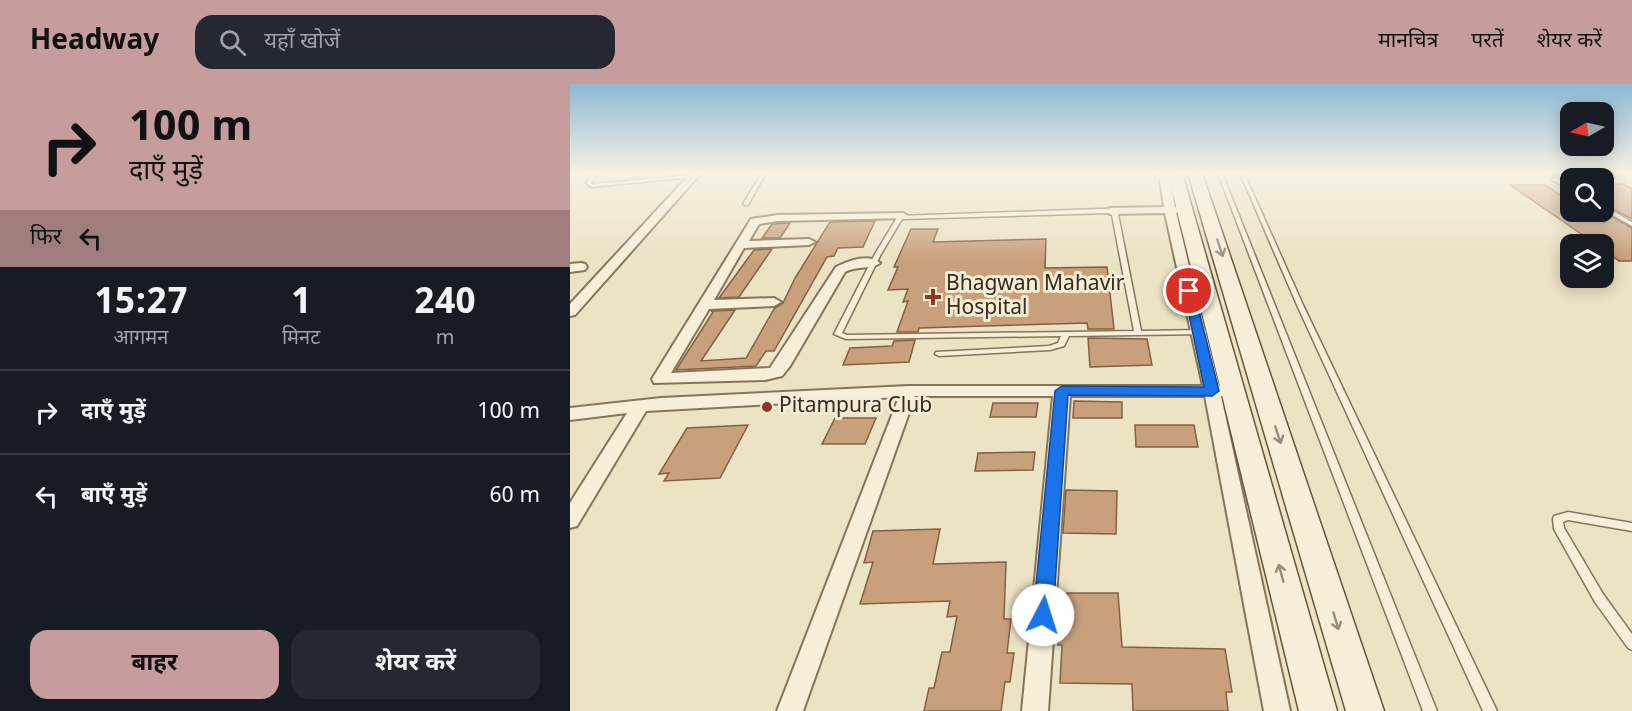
<!DOCTYPE html>
<html lang="hi">
<meta charset="utf-8">
<style>
:root{--surface:#171b24;--page:#242831;--text:#f1f3f6;--muted:#9ea1a6;--line:#363941;--accent:#c69d9c}
body{margin:0;font-family:Georgia,"Noto Sans Devanagari",serif;background:var(--page);color:var(--text);height:100vh;display:flex;flex-direction:column;font-size:22px;white-space:nowrap}
*{box-sizing:border-box;margin:0}
p{font-size:20px;color:var(--muted)}
.icon{flex:none;width:33px;height:33px;fill:none;stroke:currentColor;stroke-width:2;stroke-linecap:round;stroke-linejoin:round}
.map{position:relative;flex:1;overflow:hidden}
.side{display:flex;flex-direction:column;background:var(--surface);width:570px}
.side>*{flex:none}
.hud{background:#c69d9c;color:#111;overflow:hidden}
.needle{width:39px;rotate:261deg}
.buttons{position:absolute;left:990px;top:18px;display:grid;gap:12px}
.buttons a{display:grid;place-items:center;width:54px;height:54px;border-radius:12px;background:var(--surface);box-shadow:0 3px 15px #0003;font-size:30px}
.pin{position:absolute;display:grid;place-items:center;width:51px;height:51px;color:#fff;margin:-26px;border:3px solid #fff;border-radius:50%;box-shadow:0 2px 6px #0007}
.me{position:absolute;width:66px;margin:-33px;rotate:5deg;stroke-linejoin:round;filter:drop-shadow(0 0 4px #0008)}
.turn{display:flex;align-items:center;gap:21px;height:126px;padding:0 30px;font-size:27px}
.turn .icon{width:78px;height:78px;stroke-width:2.5}
.turn b{display:block;font-size:42px;line-height:51px}
.then{display:flex;align-items:center;height:57px;padding:0 30px;background:#0003;gap:12px;font-size:22px}
.eta{display:flex;justify-content:space-evenly;align-items:center;height:102px;text-align:center}
.eta b{font-size:36px;font-weight:700;line-height:42px}
.primary-button{display:flex;gap:12px;margin-top:auto;padding:12px 30px}
.primary-button a{flex:1;height:69px;border-radius:18px;background:var(--accent);color:#111;font-size:24px;font-weight:700;line-height:69px;text-align:center}
.primary-button a+a{background:var(--page);color:var(--text)}
ul{padding:0;list-style:none}
li{display:flex;align-items:center;gap:18px;height:84px;padding:0 30px;border-top:2px solid var(--line)}
li div{flex:1}
li b{display:block;font-size:22px}
li em{font-style:normal}
header{display:flex;align-items:center;gap:36px;box-sizing:border-box;height:84px;padding:0 30px;background:var(--accent);color:#111}
header strong{font-size:28px}
nav{display:flex;gap:33px;margin-inline-start:auto;font-size:21px}
.search{width:420px;height:54px;background:var(--page);display:flex;align-items:center;gap:15px;box-sizing:border-box;padding:0 21px;border-radius:18px;color:var(--muted);font-size:22px}
main{display:flex;flex:1;min-height:0}
.map>svg:first-child{display:block}
.building{fill:#c9a07c;stroke:#846042;stroke-width:1.5}
.lines{fill:none;stroke-linecap:round;stroke-linejoin:round}
.service-casing{stroke:#86745b;stroke-width:3}
.minor-casing{stroke:#86745b;stroke-width:4}
.secondary-casing{stroke:#68553e;stroke-width:3}
.service{fill:#f7efd7;fill-rule:evenodd}
.minor{fill:#f7efd7;fill-rule:evenodd}
.secondary{fill:#f7efd7;fill-rule:evenodd}
.oneway{stroke:#968d7b}
.route{fill:#1a73e8;stroke:#114b97;stroke-width:1.5}
.poi-dot{fill:#92332e;stroke:#f4ecd3;stroke-width:2}
.labels{text-anchor:middle;dominant-baseline:central;stroke-width:6;stroke-linejoin:round;paint-order:stroke}
.poi-label{font-size:21px;fill:#362b1f;stroke:#f4ecd3;text-anchor:start}
</style>
<header>
<strong>Headway</strong>
<div class="search"><svg class="icon" aria-label="search" viewBox="0 0 24 24"><circle cx="10" cy="10" r="6"/><path d="M15 15l6 6"/></svg>यहाँ खोजें</div>
<nav><a>मानचित्र</a><a>परतें</a><a>शेयर करें</a></nav>
</header>
<main>
<section class="side">
<div class="hud">
<div class="turn"><svg class="icon" aria-label="right" viewBox="0 0 24 24"><path d="M7 20v-9h11M14 6l5 5-5 5"/></svg><div><b>100 m</b>दाएँ मुड़ें</div></div>
<div class="then">फिर<svg class="icon" aria-label="left" viewBox="0 0 24 24"><path d="M17 20v-9H6M10 6l-5 5 5 5"/></svg></div>
</div>
<div class="eta">
<div><b>15:27</b><p>आगमन</p></div>
<div><b>1</b><p>मिनट</p></div>
<div><b>240</b><p>m</p></div>
</div>
<ul>
<li><svg class="icon" aria-label="right" viewBox="0 0 24 24"><path d="M7 20v-9h11M14 6l5 5-5 5"/></svg><div><b>दाएँ मुड़ें</b></div><em>100 m</em></li>
<li><svg class="icon" aria-label="left" viewBox="0 0 24 24"><path d="M17 20v-9H6M10 6l-5 5 5 5"/></svg><div><b>बाएँ मुड़ें</b></div><em>60 m</em></li>
</ul>
<div class="primary-button"><a>बाहर</a><a>शेयर करें</a></div>
</section>
<div class="map">
<svg width="1062" height="627" viewBox="0 0 1062 627">
<rect width="100%" height="100%" fill="#ece2c4"/>
<path class="building" d="M 1054,100 L 1062,105 L 1062,135 L 1034,120 L 1034,101 Z
M 940,101 L 975,101 L 1000,117 L 1000,128 L 1016,128 L 1034,139 L 1034,128 L 1062,144 L 1062,177 L 1049,177 L 1034,166 L 1034,160 L 1026,160 Z
M 305,137 L 293,163 L 268,164 L 264,172 L 257,173 L 204,267 L 196,267 L 186,282 L 106,286 L 143,228 L 141,227 L 165,226 L 131,277 L 176,274 L 204,225 L 213,219 L 225,194 L 260,138 Z
M 220,139 L 210,154 L 192,154 L 202,140 Z
M 341,145 L 368,145 L 363,158 L 476,155 L 475,184 L 537,183 L 544,245 L 518,245 L 517,239 L 349,244 L 348,248 L 327,248 L 338,217 L 333,218 L 338,205 L 318,206 L 328,183 L 324,183 Z
M 202,165 L 169,213 L 149,214 L 184,166 Z
M 518,254 L 577,255 L 582,281 L 520,283 Z
M 345,256 L 339,278 L 273,281 L 280,264 L 322,262 L 324,257 Z
M 504,317 L 552,318 L 552,334 L 503,334 Z
M 423,319 L 468,319 L 466,333 L 420,333 Z
M 265,334 L 306,334 L 295,360 L 252,360 Z
M 178,341 L 150,394 L 94,397 L 99,389 L 89,390 L 117,344 Z
M 565,341 L 624,341 L 628,363 L 566,363 Z
M 465,368 L 463,386 L 405,387 L 408,369 Z
M 496,406 L 547,407 L 546,450 L 493,449 Z
M 370,445 L 363,480 L 436,478 L 434,535 L 441,535 L 437,569 L 444,569 L 440,598 L 435,598 L 431,627 L 354,627 L 359,604 L 364,604 L 372,568 L 380,568 L 387,532 L 377,533 L 380,517 L 290,520 L 303,478 L 294,479 L 303,447 Z
M 497,509 L 548,509 L 552,563 L 655,565 L 662,608 L 656,608 L 658,627 L 563,627 L 562,600 L 490,599 L 492,561 L 488,561 L 490,534 L 496,534 Z"/>
<g class="lines">
<g class="service-casing">
<path id="service" d="M 23,89 L 27,89 L 21,99 L 22,100 L 124,91 L 126,92 L 124,93 L 21,103 L 16,99 Z
M 192,89 L 196,89 L 178,121 L 174,121 L 173,120 Z
M 648,89 L 652,89 L 867,627 L 853,627 Z
M 670,89 L 674,89 L 733,221 L 927,627 L 913,627 L 727,221 Z
M 982,94 L 986,94 L 1000,103 L 1000,106 L 982,96 Z
M 1034,122 L 1062,138 L 1062,142 L 1034,126 Z
M 529,125 L 540,125 L 548,130 L 571,247 L 632,246 L 635,246 L 636,248 L 635,250 L 499,252 L 494,262 L 480,266 L 369,272 L 365,270 L 366,268 L 479,262 L 488,259 L 491,252 L 276,255 L 264,250 L 305,170 L 328,132 ZM 539,129 L 542,131 L 564,247 L 277,251 L 272,249 L 311,170 L 332,135 Z
M 998,428 L 1062,439 L 1062,447 L 998,436 L 993,438 L 994,444 L 1033,510 L 1062,550 L 1062,566 L 1058,564 L 1025,518 L 984,445 L 983,435 L 984,432 Z"/>
</g>
<g class="minor-casing">
<path id="minor" d="M 121,89 L 131,89 L 5,231 L 0,232 L 0,220 Z
M 589,89 L 599,89 L 605,123 L 616,126 L 606,129 L 649,302 L 668,303 L 670,307 L 668,311 L 651,312 L 720,627 L 694,627 L 635,312 L 500,312 L 478,627 L 452,627 L 483,312 L 345,312 L 233,627 L 207,627 L 329,313 L 76,327 L 7,442 L 0,444 L 0,419 L 57,329 L 0,336 L 0,324 L 91,314 L 339,302 L 633,302 L 595,129 L 540,130 L 535,127 L 540,124 L 594,123 Z
M 333,129 L 338,132 L 337,134 L 208,137 L 189,140 L 179,157 L 239,155 L 245,158 L 239,161 L 174,164 L 144,216 L 204,214 L 211,218 L 204,222 L 139,225 L 101,289 L 200,284 L 266,183 C 278,177 298,169 310,179 C 302,186 288,181 275,188 L 220,282 L 212,292 L 195,296 L 84,299 L 82,295 L 181,135 L 208,131 Z
M 11,179 L 15,180 L 17,183 L 15,186 L 0,188 L 0,180 Z"/>
</g>
<g class="secondary-casing">
<path id="secondary" d="M 598,89 L 612,89 L 767,627 L 729,627 Z
M 618,89 L 632,89 L 814,627 L 776,627 Z"/>
</g>
<use href="#service" class="service"/>
<use href="#minor" class="minor"/>
<use href="#secondary" class="secondary"/>
</g>
<defs><path id="oneway-shaft" d="M-6 0H5M1.5-3L5.5 0L1.5 3" fill="none" stroke-width="1.6" stroke-linecap="round" stroke-linejoin="round" transform="scale(1.5)"/></defs>
<g class="oneway">
<use href="#oneway-shaft" transform="translate(650 164) rotate(72)"/>
<use href="#oneway-shaft" transform="translate(708 351) rotate(72)"/>
<use href="#oneway-shaft" transform="translate(711 489) rotate(-105)"/>
<use href="#oneway-shaft" transform="translate(766 537) rotate(73)"/>
</g>
<linearGradient id="sky" x2="0" y2="1"><stop stop-color="#8db8d5"/><stop offset="0.5" stop-color="#f6f2e4"/><stop offset="1" stop-color="#f6f2e4" stop-opacity="0"/></linearGradient>
<rect width="1062" height="177" fill="url(#sky)"/>
<path class="route" d="M 619,204 L 624,207 L 649,307 L 642,312 L 498,311 L 483,531 L 480,538 L 473,541 L 466,538 L 463,531 L 485,307 L 492,302 L 634,303 L 614,207 Z"/>
<g class="poi-dot">
<path d="M360 204h6v6h6v6h-6v6h-6v-6h-6v-6h6z"/>
<circle cx="197" cy="323" r="6"/>
</g>
<g class="labels">
<g class="poi-label">
<text x="376" y="201">Bhagwan Mahavir<tspan x="376" dy="24">Hospital</tspan></text>
<text x="209" y="323">Pitampura Club</text>
</g>
</g>
</svg>
<div class="buttons">
<a><svg class="needle" viewBox="-14 -14 28 28"><path d="M0-13l5 13h-10z" fill="#e53935"/><path d="M0 13l5-13h-10z" fill="#9ea1a6"/></svg></a>
<a><svg class="icon" aria-label="search" viewBox="0 0 24 24"><circle cx="10" cy="10" r="6"/><path d="M15 15l6 6"/></svg></a>
<a><svg class="icon" aria-label="layers" viewBox="0 0 24 24"><path d="M12 4l9 5-9 5-9-5zM3 14l9 5 9-5"/></svg></a>
</div>
<div class="pin" style="left:619px;top:207px;background:#d93025"><svg class="icon" aria-label="arrive" viewBox="0 0 24 24"><path d="M6 21V4h12l-3 4 3 4H6"/></svg></div>
<svg class="me" style="left:473px;top:531px" viewBox="-20 -20 40 40"><circle r="19" fill="#fff"/><path d="M0-13L10 11 0 6-10 11z" fill="#1a73e8"/></svg>
</div>
</main>
